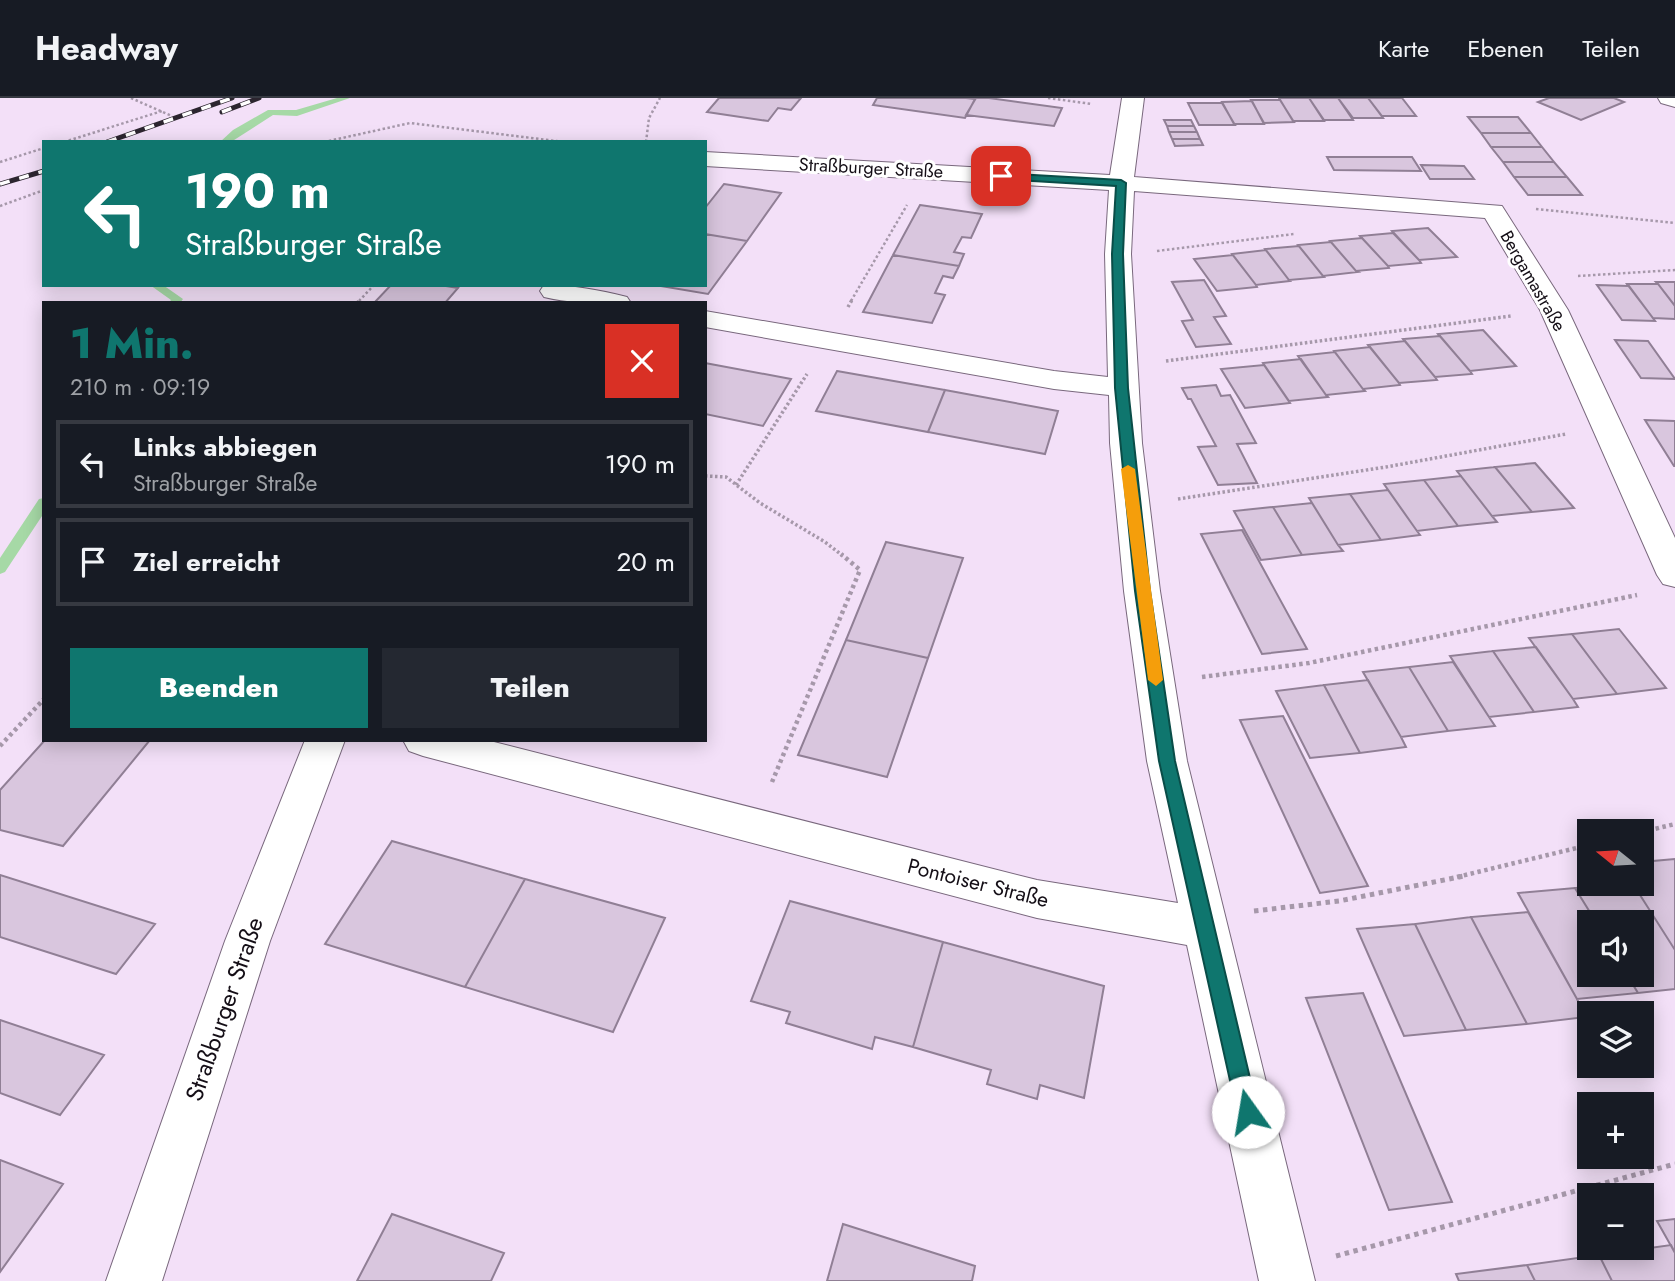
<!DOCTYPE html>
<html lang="de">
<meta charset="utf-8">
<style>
:root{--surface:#171b24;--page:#242831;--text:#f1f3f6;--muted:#9ea1a6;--line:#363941;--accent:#0f766e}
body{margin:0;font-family:Jost,sans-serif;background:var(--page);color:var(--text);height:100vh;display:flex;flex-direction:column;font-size:26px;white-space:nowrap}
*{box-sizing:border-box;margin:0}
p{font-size:23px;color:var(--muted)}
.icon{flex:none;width:38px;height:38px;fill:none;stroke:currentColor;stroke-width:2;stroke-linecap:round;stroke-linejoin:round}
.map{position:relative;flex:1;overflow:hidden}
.details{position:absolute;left:42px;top:203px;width:665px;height:441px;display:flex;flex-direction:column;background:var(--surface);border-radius:0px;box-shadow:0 4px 18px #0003}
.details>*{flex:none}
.top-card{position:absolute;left:42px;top:42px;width:665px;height:147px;border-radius:0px;box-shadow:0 4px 18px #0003;background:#0f766e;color:#fff;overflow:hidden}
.needle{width:46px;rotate:288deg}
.controls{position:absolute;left:1577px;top:721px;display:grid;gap:14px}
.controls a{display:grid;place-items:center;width:77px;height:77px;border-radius:0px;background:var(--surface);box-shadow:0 4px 18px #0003;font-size:35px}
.pin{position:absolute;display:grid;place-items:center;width:60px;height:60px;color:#fff;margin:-30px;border-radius:14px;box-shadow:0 4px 10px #0006}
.me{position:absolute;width:77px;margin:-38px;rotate:347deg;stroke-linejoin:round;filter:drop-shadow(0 0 5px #0008)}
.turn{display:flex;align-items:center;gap:24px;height:147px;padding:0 28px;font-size:32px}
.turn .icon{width:91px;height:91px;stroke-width:2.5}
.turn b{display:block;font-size:49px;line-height:60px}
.round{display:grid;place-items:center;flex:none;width:74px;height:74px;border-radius:0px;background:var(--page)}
.head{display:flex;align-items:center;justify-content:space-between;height:119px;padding:0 28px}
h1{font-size:42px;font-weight:800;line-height:52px;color:var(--accent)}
.button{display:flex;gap:14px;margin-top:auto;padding:14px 28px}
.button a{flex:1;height:80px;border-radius:0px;background:var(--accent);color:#fff;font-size:28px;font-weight:800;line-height:80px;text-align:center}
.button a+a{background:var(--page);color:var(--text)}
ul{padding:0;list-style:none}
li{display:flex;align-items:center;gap:21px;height:88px;margin:0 14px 10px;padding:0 14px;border:4px solid var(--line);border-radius:0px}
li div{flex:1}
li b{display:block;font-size:26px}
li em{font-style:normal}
header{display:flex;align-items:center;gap:42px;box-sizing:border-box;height:98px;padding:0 35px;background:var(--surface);border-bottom:2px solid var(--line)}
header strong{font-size:33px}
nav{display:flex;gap:38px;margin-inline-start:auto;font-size:24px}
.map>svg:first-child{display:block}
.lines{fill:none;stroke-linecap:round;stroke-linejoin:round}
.stream{fill:#a6d9a6;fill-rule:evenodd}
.building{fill:#d9c6de;stroke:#907f95;stroke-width:2}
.street-casing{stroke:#79687d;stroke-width:2}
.path-far3{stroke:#a698aa;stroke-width:2.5;stroke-dasharray:2.5 2.5;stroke-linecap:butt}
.path-far2{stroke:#a698aa;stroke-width:3.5;stroke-dasharray:2.5 2.5;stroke-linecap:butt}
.path-far1{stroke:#a698aa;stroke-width:4.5;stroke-dasharray:3.5 3.5;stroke-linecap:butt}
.path{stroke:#a698aa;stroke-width:5;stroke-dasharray:4.5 4.5;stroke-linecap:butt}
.street{fill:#fff;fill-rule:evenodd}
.rail-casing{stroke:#2c252f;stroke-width:5}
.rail{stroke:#fff;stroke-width:3.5;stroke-dasharray:10;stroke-linecap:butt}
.route{fill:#0f766e;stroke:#0a4d48;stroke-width:2}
.slow{fill:#f59e0b}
.labels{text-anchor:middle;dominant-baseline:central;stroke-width:6;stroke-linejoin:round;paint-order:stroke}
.far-street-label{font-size:18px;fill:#140e16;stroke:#fff}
.street-label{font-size:21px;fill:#140e16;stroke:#fff}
.near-street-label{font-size:24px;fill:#140e16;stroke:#fff}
</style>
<header>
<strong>Headway</strong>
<nav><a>Karte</a><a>Ebenen</a><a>Teilen</a></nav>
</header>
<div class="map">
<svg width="1675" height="1183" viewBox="0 0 1675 1183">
<rect width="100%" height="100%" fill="#f3e0f8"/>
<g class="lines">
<path class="stream" d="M 337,0 L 350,0 L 297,18 L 273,17 L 231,44 L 220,44 L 233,32 L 268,12 L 296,12 Z
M 150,187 L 163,187 L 183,201 L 180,205 L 169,205 L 171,202 Z
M 44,400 L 44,415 L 5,474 L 0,476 L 0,460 L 39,401 Z"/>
</g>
<path class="building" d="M 719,0 L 801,0 L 791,12 L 778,10 L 768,23 L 707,14 Z
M 877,0 L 966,0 L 975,1 L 965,20 L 873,7 Z
M 976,0 L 989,0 L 1062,10 L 1054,28 L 966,17 Z
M 1279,0 L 1309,0 L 1324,23 L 1293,23 Z
M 1309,0 L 1338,0 L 1353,22 L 1324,22 Z
M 1338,0 L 1368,0 L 1383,20 L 1353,20 Z
M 1368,0 L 1402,0 L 1416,18 L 1382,18 Z
M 1549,0 L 1614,0 L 1624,4 L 1581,22 L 1538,4 Z
M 1251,2 L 1280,2 L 1294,24 L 1264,25 Z
M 1252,3 L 1264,26 L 1234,26 L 1222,4 Z
M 1188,5 L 1222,5 L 1235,27 L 1199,27 Z
M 1468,19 L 1518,19 L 1531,35 L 1481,35 Z
M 1164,22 L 1191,22 L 1194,28 L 1167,28 Z
M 1167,28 L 1194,28 L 1197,34 L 1169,34 Z
M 1169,34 L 1197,34 L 1200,41 L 1172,41 Z
M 1481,35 L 1531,35 L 1542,49 L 1491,49 Z
M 1172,41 L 1200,41 L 1203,47 L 1175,48 Z
M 1491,49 L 1542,49 L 1554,64 L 1503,64 Z
M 1327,59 L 1412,59 L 1421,73 L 1334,72 Z
M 1503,64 L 1554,64 L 1567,79 L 1514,79 Z
M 1421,67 L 1464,68 L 1474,81 L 1430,81 Z
M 1514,79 L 1567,79 L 1582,97 L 1528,97 Z
M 724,86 L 781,95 L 747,143 L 705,136 L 705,110 Z
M 920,107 L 982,116 L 971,140 L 962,139 L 954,154 L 964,156 L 959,168 L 893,157 Z
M 1428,130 L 1457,159 L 1419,162 L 1392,133 Z
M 1393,135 L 1419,162 L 1421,165 L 1388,168 L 1360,138 Z
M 705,136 L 747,143 L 708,196 L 655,187 L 705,187 Z
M 1362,140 L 1388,168 L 1389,170 L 1356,173 L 1330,143 Z
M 1331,144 L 1356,173 L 1358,174 L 1323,178 L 1298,147 Z
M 1299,148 L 1323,178 L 1324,179 L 1289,182 L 1265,151 Z
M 1266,152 L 1289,182 L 1290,183 L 1256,187 L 1232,156 Z
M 893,157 L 959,168 L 953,180 L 943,178 L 935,195 L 945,197 L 932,225 L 863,214 Z
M 1233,157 L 1256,187 L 1257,189 L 1217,193 L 1194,161 Z
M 1204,182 L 1226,218 L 1214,219 L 1231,246 L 1196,249 L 1182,223 L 1193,222 L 1172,184 Z
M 1656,184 L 1675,184 L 1675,208 L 1658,186 Z
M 1627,186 L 1658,186 L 1675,208 L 1675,221 L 1653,220 Z
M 391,187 L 440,187 L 458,190 L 445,205 L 374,205 Z
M 1597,187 L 1629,188 L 1655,223 L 1622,222 Z
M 1483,232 L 1516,268 L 1470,273 L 1438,236 Z
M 1440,238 L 1470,273 L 1472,276 L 1435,279 L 1403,241 Z
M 1615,242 L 1648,243 L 1675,281 L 1641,280 Z
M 1405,243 L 1435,279 L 1437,282 L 1399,285 L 1368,247 Z
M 1370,249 L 1399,285 L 1400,287 L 1363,291 L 1334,253 Z
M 1335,254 L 1363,291 L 1365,293 L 1326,297 L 1298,258 Z
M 1301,261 L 1326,297 L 1328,299 L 1289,303 L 1263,265 Z
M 705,265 L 791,281 L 763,328 L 705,316 Z
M 1264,267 L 1290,305 L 1245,310 L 1221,271 Z
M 837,273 L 945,292 L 928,334 L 816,313 Z
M 1216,287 L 1221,298 L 1230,297 L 1256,345 L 1237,346 L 1257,385 L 1218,387 L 1198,349 L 1216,348 L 1191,301 L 1188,301 L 1182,290 Z
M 945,292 L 1058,313 L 1045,356 L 928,334 Z
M 1645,322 L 1675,323 L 1675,368 L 1674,368 Z
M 1535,365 L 1574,410 L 1532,414 L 1495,369 Z
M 1495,369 L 1532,414 L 1492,418 L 1457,373 Z
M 1461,378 L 1492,418 L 1497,424 L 1458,428 L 1424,382 Z
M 1424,382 L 1458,428 L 1417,433 L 1384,386 Z
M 1388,392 L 1417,433 L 1420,437 L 1381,442 L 1350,396 Z
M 1350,396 L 1381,442 L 1338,447 L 1309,400 Z
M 1312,405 L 1338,447 L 1343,453 L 1302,457 L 1273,409 Z
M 1273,409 L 1302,457 L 1261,462 L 1234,413 Z
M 1242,432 L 1307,551 L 1262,556 L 1201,436 Z
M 886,444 L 963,460 L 928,560 L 846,542 Z
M 1619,531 L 1666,590 L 1617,596 L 1572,536 Z
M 1572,536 L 1617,596 L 1573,601 L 1529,540 Z
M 846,542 L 928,560 L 887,679 L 798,657 Z
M 1536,549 L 1573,601 L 1578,609 L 1534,614 L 1493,553 Z
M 1493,553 L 1534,614 L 1489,619 L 1450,558 Z
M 1453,564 L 1489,619 L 1495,628 L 1448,633 L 1409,569 Z
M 1409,569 L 1448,633 L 1401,639 L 1363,574 Z
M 1368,582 L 1401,639 L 1406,649 L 1360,655 L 1324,587 Z
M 1324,587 L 1360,655 L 1310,660 L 1276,593 Z
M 1283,618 L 1368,788 L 1320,795 L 1240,622 Z
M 45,642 L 150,642 L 63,748 L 0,732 L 0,692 Z
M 392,743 L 525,781 L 465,889 L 325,846 Z
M 1675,761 L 1675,852 L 1633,786 L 1642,786 L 1642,764 Z
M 0,777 L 155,826 L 116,876 L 0,839 Z
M 525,781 L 665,820 L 613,934 L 465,889 Z
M 1617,786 L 1633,786 L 1675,852 L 1675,891 L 1638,895 L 1627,877 L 1642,877 L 1642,824 L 1596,824 L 1575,790 Z
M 1575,790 L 1596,824 L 1589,824 L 1589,877 L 1627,877 L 1638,895 L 1577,901 L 1518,795 Z
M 790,803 L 943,844 L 913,949 L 875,939 L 872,951 L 786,925 L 790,914 L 751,903 Z
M 1528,814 L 1577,901 L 1586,919 L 1527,926 L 1471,819 Z
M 1471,819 L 1527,926 L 1466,932 L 1415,826 Z
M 1415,826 L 1466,932 L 1404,938 L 1357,831 Z
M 943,844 L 1104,888 L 1084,1000 L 1040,987 L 1037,1001 L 987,986 L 991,972 L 913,949 Z
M 1363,895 L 1452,1104 L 1389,1112 L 1306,900 Z
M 0,922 L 104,957 L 60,1017 L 0,995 Z
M 0,1062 L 63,1086 L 0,1174 Z
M 392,1116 L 504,1155 L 491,1183 L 357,1183 Z
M 1675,1121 L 1675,1155 L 1657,1123 Z
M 843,1126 L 975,1168 L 972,1183 L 827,1183 Z
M 1671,1147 L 1675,1155 L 1675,1183 L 1612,1183 L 1599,1157 Z
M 1599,1157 L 1612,1183 L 1535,1183 L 1527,1167 Z
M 1527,1167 L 1535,1183 L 1459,1183 L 1456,1176 Z"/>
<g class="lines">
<g class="street-casing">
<path id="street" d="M 1122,0 L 1144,0 L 1134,79 L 1502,108 L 1568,212 L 1675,440 L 1675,489 L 1663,486 L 1657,477 L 1540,212 L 1485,120 L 1134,93 L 1131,156 L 1142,345 L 1160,493 L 1187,663 L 1315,1183 L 1259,1183 L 1187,847 L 1037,820 L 423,658 L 409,653 L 403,642 L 486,642 L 1037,782 L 1178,805 L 1147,663 L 1124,493 L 1110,345 L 1109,297 L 1054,291 L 705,229 L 705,213 L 1054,273 L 1108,279 L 1105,156 L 1109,92 L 705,68 L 705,54 L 1110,77 Z
M 1658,0 L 1675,0 L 1675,9 L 1661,5 Z
M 544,187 C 572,187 600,192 627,199 L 631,205 C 601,205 573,206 544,199 L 540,193 Z
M 305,642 L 345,642 L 270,843 L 162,1183 L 106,1183 L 225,843 Z"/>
</g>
<path class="path-far3" d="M 131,0 L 172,18
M 1048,0 L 1092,6
M 64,44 L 162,13
M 192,44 L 268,44
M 324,44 L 410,25 L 564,44
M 646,44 L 649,20 L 660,0
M 0,64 L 44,50
M 0,108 L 44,92
M 1536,111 L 1675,125
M 1157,153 L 1294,136
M 1578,178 L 1675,172
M 359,203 L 374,187
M 851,203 L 907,107"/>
<path class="path-far2" d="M 357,205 L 360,202
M 848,209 L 852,202
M 1166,263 L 1511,218
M 705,378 L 726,379 L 760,405 L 825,444 L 843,458
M 736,387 L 807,276
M 1178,401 L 1386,369 L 1566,336"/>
<path class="path-far1" d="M 1202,579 L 1309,565 L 1637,497
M 0,648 L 44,601
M 772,684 L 860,472 L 841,456
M 1642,734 L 1675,726
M 1457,779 L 1589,747"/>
<path class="path" d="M 1254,813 L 1339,803 L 1464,778
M 1336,1158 L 1675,1066"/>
<use href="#street" class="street"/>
<g class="rail-casing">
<path id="rail" d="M 222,14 L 259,0
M 107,44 L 232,0
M 0,86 L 44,73"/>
</g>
<use href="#rail" class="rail"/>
</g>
<path class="route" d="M 997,75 L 1121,82 L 1126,85 L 1123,156 L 1128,290 L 1150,493 L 1175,663 L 1258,1014 L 1255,1021 L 1248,1024 L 1240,1021 L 1237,1014 L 1159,663 L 1135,493 L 1115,290 L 1112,156 L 1116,88 L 1001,81 L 997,80 Z"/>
<path class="slow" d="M 1128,367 L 1135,371 L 1163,582 L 1156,588 L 1148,582 L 1121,371 Z"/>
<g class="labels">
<g class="far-street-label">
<text transform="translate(871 70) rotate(3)">Straßburger Straße</text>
<text transform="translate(1533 183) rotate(60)">Bergamastraße</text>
</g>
<g class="street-label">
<text transform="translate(978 785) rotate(14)">Pontoiser Straße</text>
</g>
<g class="near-street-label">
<text transform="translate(224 911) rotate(-71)">Straßburger Straße</text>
</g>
</g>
</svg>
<div class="controls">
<a><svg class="needle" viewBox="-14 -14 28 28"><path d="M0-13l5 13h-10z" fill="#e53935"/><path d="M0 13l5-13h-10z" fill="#9ea1a6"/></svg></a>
<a><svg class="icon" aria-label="sound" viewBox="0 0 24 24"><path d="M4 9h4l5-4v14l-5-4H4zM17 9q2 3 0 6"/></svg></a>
<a><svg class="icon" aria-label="layers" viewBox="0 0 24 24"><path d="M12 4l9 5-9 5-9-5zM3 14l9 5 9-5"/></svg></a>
<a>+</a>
<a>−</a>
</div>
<div class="pin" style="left:1001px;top:78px;background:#d93025"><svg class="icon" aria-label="arrive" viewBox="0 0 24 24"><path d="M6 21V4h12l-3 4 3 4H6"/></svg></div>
<svg class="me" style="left:1248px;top:1014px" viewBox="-20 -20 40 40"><circle r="19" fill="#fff"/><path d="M0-13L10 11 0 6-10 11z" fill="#0f766e"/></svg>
<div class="top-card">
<div class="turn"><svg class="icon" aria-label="left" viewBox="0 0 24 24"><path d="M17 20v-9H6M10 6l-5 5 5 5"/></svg><div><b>190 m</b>Straßburger Straße</div></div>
</div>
<section class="details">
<div class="head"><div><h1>1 Min.</h1><p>210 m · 09:19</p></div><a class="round" style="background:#d93025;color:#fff"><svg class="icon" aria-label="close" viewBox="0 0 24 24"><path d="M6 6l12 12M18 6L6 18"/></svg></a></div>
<ul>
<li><svg class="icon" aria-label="left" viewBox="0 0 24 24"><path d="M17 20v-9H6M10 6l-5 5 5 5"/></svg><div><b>Links abbiegen</b><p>Straßburger Straße</p></div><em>190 m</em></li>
<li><svg class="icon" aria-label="arrive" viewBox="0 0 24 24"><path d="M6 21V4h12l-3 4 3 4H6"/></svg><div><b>Ziel erreicht</b></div><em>20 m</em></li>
</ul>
<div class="button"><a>Beenden</a><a>Teilen</a></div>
</section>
</div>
